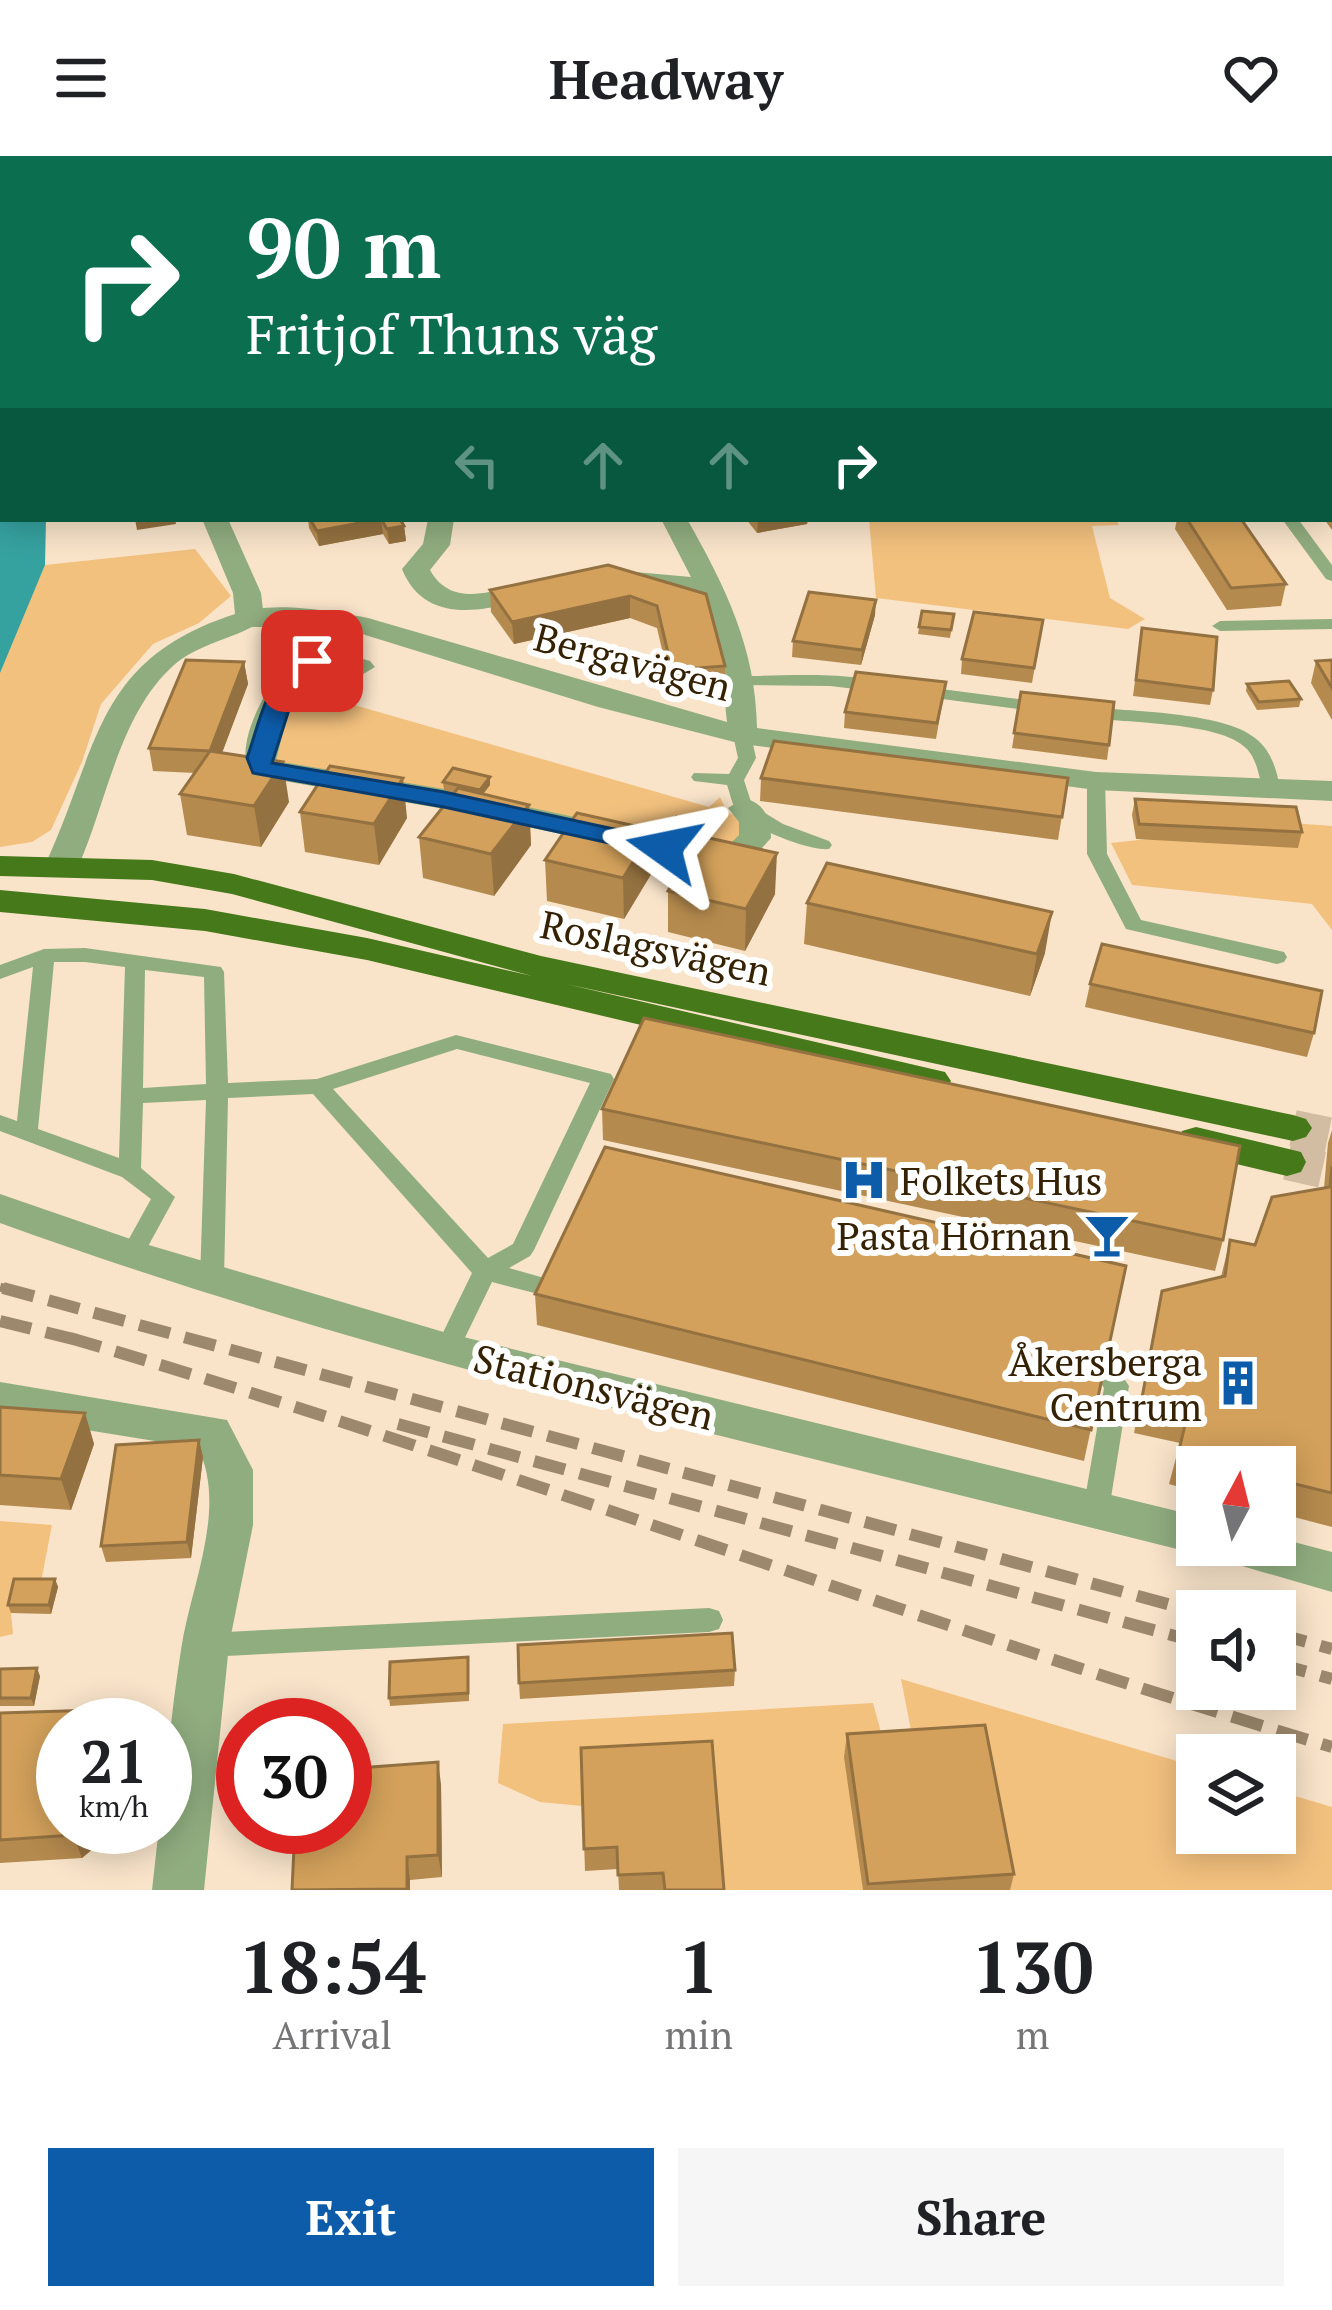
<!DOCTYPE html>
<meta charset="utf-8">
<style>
:root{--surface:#fff;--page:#f6f6f6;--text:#202124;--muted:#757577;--accent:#0d5caa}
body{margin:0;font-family:"PT Serif",serif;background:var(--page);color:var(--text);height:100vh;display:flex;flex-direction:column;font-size:45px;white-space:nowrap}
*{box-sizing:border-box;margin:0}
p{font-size:39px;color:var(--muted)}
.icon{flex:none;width:66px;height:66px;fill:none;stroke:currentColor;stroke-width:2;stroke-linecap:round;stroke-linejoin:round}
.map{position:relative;height:1734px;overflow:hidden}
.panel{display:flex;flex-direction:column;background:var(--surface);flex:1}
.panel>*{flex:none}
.hud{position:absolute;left:0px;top:0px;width:1332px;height:366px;box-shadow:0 6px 30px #0003;background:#0b6e4f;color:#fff;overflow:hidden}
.needle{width:78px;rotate:7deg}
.tools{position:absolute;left:1176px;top:1290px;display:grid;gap:24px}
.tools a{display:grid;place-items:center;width:120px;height:120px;border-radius:0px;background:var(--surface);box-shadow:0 6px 30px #0003;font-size:60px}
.speed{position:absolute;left:36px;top:1542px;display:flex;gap:24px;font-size:60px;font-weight:700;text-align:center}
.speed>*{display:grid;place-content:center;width:156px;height:156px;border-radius:50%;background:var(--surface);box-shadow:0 6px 30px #0003;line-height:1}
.speed small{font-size:30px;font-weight:400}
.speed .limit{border:18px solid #d22;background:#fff;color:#111}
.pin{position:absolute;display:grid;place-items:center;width:102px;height:102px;color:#fff;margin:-51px;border-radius:24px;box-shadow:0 6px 18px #0006}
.me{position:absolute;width:132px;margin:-66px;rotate:282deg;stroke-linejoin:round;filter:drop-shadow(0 0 9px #0008)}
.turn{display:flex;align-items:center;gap:42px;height:252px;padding:0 48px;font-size:54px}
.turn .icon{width:156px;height:156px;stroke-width:2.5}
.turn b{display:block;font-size:84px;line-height:102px}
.lanes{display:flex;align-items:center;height:114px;padding:0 48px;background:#0003;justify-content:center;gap:60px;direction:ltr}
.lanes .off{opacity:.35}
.eta{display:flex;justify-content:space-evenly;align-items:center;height:204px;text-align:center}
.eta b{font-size:72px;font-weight:600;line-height:84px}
.primary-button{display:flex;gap:24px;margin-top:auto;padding:24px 48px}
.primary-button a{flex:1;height:138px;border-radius:0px;background:var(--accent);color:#fff;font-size:48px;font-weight:600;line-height:138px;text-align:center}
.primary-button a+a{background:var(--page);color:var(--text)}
header{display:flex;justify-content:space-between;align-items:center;height:156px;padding:0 48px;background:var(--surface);font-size:54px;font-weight:600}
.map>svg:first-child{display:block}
.green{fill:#f3c17e}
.water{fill:#36a2a0}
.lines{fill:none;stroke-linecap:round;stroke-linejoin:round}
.primary-tunnel{stroke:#d2bda2;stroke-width:36;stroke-dasharray:36 18;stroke-linecap:butt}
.service{fill:#90ad7f;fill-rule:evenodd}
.minor{fill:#90ad7f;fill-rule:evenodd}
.tertiary{fill:#90ad7f;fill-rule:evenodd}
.primary{fill:#467919;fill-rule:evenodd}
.rail-far1{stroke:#9c886c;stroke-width:9;stroke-dasharray:24 12;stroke-linecap:butt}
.rail{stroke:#9c886c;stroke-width:12;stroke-dasharray:32 15;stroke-linecap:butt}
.wall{fill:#b58a4e}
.shaded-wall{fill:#947140}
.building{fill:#d3a15b;stroke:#947140;stroke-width:3}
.route{fill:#0d5caa;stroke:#083c6e;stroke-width:3}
.labels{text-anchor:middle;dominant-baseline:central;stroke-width:12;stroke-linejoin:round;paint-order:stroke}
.street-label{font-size:39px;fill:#352103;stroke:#fff}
.poi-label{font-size:39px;fill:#352103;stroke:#fff;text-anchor:end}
</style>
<header><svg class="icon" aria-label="menu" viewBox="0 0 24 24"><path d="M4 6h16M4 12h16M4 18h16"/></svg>Headway<svg class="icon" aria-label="heart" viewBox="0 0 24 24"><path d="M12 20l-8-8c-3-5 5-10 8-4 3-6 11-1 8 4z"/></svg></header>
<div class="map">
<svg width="1332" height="1734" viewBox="0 0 1332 1734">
<rect width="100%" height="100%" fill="#f9e4ca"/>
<path class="green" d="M 869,363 L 1116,363 L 1119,369 L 1092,370 L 1110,442 L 1145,463 L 1128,473 L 876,442 Z
M 195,393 L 231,440 L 199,467 L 153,488 L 101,548 L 82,606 L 51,674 L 32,686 L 0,691 L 0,511 L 45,409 Z
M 295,532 L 709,651 L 720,641 L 727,656 L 745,664 L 739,684 L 724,692 L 275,609 L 270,594 Z
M 1292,667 L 1332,670 L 1332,774 L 1312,748 L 1132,729 L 1111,687 Z
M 0,1365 L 52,1369 L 40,1431 L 11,1457 L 13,1478 L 0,1481 Z
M 901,1523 L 1197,1611 L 1197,1677 L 1275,1677 L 1275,1634 L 1332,1651 L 1332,1734 L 1008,1734 L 915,1595 Z
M 873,1547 L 887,1598 L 863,1734 L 721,1734 L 583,1615 L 582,1650 L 540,1646 L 498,1627 L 503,1568 Z"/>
<path class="water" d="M 0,86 L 3,363 L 46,363 L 45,409 L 0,517 Z"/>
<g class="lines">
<path class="primary-tunnel" d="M 1293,972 L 1332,980
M 1287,1006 L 1332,1016"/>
<path class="service" d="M 1282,363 L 1298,363 L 1332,409 L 1332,425 L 1326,423 Z
M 1332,463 L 1332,473 L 1220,475 L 1212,470 L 1220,465 Z
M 744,520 C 779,520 863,514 890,531 L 881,536 L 830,530 L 738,529 L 738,521 Z
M 918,530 L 1048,547 L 1057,552 L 1048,557 L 912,539 L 909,535 Z
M 1085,551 C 1127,555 1224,556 1255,582 C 1271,594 1277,614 1280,633 L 1271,639 L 1264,637 C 1259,623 1258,605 1247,593 C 1220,564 1118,568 1079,560 L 1076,556 Z
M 742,574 L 751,579 L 756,602 L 744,624 L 752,649 L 783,668 L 829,685 L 832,689 L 829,693 C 808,695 753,673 738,656 C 732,650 730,637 727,629 L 694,625 L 691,621 L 694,617 L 729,618 L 738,602 L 733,579 Z
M 1096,619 L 1105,625 L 1107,698 L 1141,764 L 1284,796 L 1287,801 L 1284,806 L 1277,808 L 1126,773 L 1087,698 L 1087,625 Z
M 85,792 L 221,811 L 224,816 L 228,927 L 317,923 L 456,879 L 611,918 L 614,923 L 534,1094 L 530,1100 L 509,1112 L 562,1127 L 566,1133 L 562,1139 L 554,1142 L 492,1126 L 456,1200 L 447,1203 L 438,1200 L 435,1193 L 472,1117 L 313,938 L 228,942 L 224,1123 L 220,1129 L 212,1132 L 204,1129 L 200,1123 L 206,944 L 143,947 L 141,1012 L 175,1041 L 140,1105 L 124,1105 L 120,1099 L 151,1043 L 122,1021 L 0,975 L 0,959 L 17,965 L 33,811 L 0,823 L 0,809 L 44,793 ZM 54,806 L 85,806 L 125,811 L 119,1002 L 38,973 ZM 145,814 L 204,821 L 206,928 L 143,932 ZM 457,893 L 590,927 L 513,1088 L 488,1102 L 333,933 Z
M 1104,1203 L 1113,1206 L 1129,1230 L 1109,1354 L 1105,1362 L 1096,1365 L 1087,1362 L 1083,1354 L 1104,1232 L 1092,1213 L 1095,1206 Z
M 709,1452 L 719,1455 L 723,1464 L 719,1473 L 709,1476 L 206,1501 L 196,1498 L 192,1489 L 196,1480 L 206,1477 Z"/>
<path class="minor" d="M 1114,0 L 1135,0 L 1137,3 L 1116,3 Z
M 1329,17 L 1332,17 L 1332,29 L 1329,29 Z
M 1329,239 L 1332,239 L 1332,257 L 1329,257 Z
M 428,363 L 454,363 L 450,389 L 430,414 C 453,455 498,433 534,424 L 548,432 L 544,438 C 496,452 427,475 402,413 L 423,388 Z
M 661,363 L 687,363 C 725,430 756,492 757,572 L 1096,616 L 1332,625 L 1332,645 L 1096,634 L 742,588 L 598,551 L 362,478 L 325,471 L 250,471 L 236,462 C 256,441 340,456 368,462 L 727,566 L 719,492 L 699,438 L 624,431 L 610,423 L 624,415 L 691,421 Z
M 338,496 L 370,505 L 375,511 L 360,520 L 337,514 L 307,518 L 287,559 L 276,605 L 444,633 L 701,688 L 732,686 L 739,679 L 739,666 L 728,652 L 744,642 C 764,647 771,662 771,682 L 753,702 L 701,708 L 444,653 L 250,619 C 234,588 264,539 281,512 L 288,504 Z
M 0,1038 L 142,1087 L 447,1177 L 1197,1360 L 1197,1389 L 1275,1389 L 1275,1381 L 1332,1396 L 1332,1436 L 1218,1403 L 1213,1393 L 1197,1398 C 796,1297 390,1208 0,1067 Z
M 0,1226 L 227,1264 L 253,1314 L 253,1369 L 229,1489 L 204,1734 L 152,1734 L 159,1671 L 165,1671 C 165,1612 172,1552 181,1494 C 190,1431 228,1353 198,1292 L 0,1260 Z"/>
<path class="tertiary" d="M 219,0 L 239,0 L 218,3 Z
M 202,363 L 228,363 L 261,437 L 264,462 C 247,480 199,486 174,509 C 119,558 107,646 78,711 L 61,721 L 49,718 L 44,711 C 100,592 93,504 235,458 L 233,437 Z"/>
<path class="primary" d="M 0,700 L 152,704 L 234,718 L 541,800 L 1293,959 L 1306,963 L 1312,972 L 1306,981 L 1293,985 L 566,828 L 945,916 L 951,925 L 945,934 L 932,938 L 367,804 L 205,775 L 0,756 L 0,734 L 205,753 L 367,782 L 532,820 L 232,738 L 152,724 L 0,720 Z
M 1196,971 L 1301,996 L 1306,1006 L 1301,1016 L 1287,1020 L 1182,995 L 1177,985 L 1182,975 Z"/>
<path class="rail-far1" d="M 0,1131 L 14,1135"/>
<path class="rail" d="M 3,1132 L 1197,1456
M 0,1165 L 85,1186
M 70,1182 C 495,1306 908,1465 1332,1591
M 398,1268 L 1197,1486
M 1275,1477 L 1332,1493
M 1275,1507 L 1332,1523"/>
</g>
<path class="wall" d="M 511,0 L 531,0 L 531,3 L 511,3 Z
M 830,0 L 1052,0 L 1052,3 L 900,3 Z
M 1269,0 L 1324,0 L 1323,3 L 1273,3 Z
M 1329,42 L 1332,42 L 1332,73 L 1329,70 Z
M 1329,275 L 1332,276 L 1332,374 L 1324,363 L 1329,363 Z
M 308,363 L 400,363 L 404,370 L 406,385 L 389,388 L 383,378 L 319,390 L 309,372 Z
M 746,363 L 808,363 L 807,368 L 757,377 Z
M 1177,363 L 1241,363 L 1286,428 L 1281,450 L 1227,454 L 1175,373 Z
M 490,434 L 706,438 L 725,510 L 725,533 L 672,536 L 657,472 L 630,462 L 514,488 L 491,456 Z
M 922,455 L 954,458 L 950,482 L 918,478 Z
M 875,459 L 861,509 L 792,501 L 793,485 Z
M 1043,464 L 1032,527 L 961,518 L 962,503 Z
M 1142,472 L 1213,534 L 1210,549 L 1133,540 Z
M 1332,504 L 1332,564 L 1311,527 L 1316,505 Z
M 244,506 L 248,528 L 222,597 L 289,646 L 261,691 L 187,679 L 180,638 L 195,617 L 153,615 L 149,592 Z
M 946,526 L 936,583 L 844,572 L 845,556 Z
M 1247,528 L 1301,543 L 1299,551 L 1257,554 L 1246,535 Z
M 1021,536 L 1109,589 L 1107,604 L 1012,592 Z
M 761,622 L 1068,622 L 1058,684 L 760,645 Z
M 443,626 L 490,629 L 483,638 L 529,649 L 531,689 L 494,740 L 423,722 L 419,681 L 454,637 L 444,634 Z
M 1135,643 L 1302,676 L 1298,692 L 1136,683 L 1132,659 Z
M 300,656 L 407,662 L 379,709 L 305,696 Z
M 664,675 L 700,675 L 688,690 L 664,683 Z
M 545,704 L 653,715 L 624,763 L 547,745 Z
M 668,735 L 775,738 L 745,795 L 668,776 Z
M 807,747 L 1045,797 L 1030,840 L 804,788 Z
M 1090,828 L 1314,877 L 1307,901 L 1085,851 Z
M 602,953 L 1223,1084 L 1215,1115 L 603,984 Z
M 1332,974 L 1332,1371 L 1275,1356 L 1275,1311 L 1197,1311 L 1197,1336 L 1169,1328 L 1180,1287 L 1134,1277 L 1162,1135 L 1221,1121 L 1230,1084 L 1255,1089 L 1324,1032 L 1328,987 Z
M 1126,1110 L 1084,1305 L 537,1169 L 535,1138 Z
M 0,1251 L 85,1257 L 94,1288 L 71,1354 L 0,1349 Z
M 199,1284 L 203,1301 L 191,1402 L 106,1406 L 101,1390 Z
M 55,1423 L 58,1431 L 51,1458 L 11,1457 L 8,1449 Z
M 469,1509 L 469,1545 L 390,1550 L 389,1542 Z
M 0,1513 L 40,1520 L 34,1550 L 0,1550 Z
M 735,1514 L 734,1530 L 520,1543 L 519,1527 Z
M 0,1557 L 109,1565 L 111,1569 L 63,1569 L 63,1671 L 109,1671 L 108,1680 L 82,1702 L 0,1707 Z
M 847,1578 L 1014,1718 L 1010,1734 L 863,1734 L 844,1601 Z
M 581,1592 L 724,1734 L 619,1734 L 618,1713 L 585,1715 Z
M 441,1628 L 442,1721 L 410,1724 L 410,1734 L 292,1734 Z"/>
<path class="shaded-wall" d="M 135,363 L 175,363 L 176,368 L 137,374 Z
M 381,363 L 383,378 L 319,390 L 317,375 Z
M 758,363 L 808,363 L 807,368 L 757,377 Z
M 404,370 L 406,385 L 389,388 L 387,373 Z
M 630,440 L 630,462 L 514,488 L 512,466 Z
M 876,444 L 875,459 L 861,509 L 862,494 Z
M 244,506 L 248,528 L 214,618 L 210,595 Z
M 283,606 L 289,646 L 261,691 L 254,650 Z
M 490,621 L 490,629 L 480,642 L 480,634 Z
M 403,622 L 407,662 L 379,709 L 374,668 Z
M 529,649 L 531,689 L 494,740 L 491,698 Z
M 700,667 L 700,675 L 688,690 L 688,682 Z
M 653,674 L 653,715 L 624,763 L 623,722 Z
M 777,697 L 775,738 L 745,795 L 746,753 Z
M 1052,756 L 1045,797 L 1030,840 L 1037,798 Z
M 85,1257 L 94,1288 L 71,1354 L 61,1323 Z
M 199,1284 L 203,1301 L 191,1402 L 187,1386 Z
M 55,1423 L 58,1431 L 51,1458 L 49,1449 Z
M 37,1512 L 40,1520 L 34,1550 L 31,1542 Z
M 438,1606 L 441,1628 L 442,1721 L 438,1699 Z
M 84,1671 L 109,1671 L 108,1680 L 82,1702 L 73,1679 Z
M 407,1701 L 410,1724 L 410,1734 L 407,1733 Z"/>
<path class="building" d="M 29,0 L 138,0 L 137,3 L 27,3 Z
M 147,0 L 186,0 L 185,3 L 146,3 Z
M 350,0 L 376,0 L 374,3 L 349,3 Z
M 750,0 L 765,0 L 767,3 L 728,2 Z
M 1063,0 L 1106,0 L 1109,3 L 1066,3 Z
M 1329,137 L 1332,137 L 1332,155 L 1329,155 Z
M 1329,275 L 1332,276 L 1332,339 L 1329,335 Z
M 310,363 L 400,363 L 404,370 L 387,373 L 381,363 L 317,375 Z
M 1187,363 L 1241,363 L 1286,428 L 1231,432 Z
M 608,409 L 706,438 L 725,510 L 672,514 L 657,450 L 630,440 L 512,466 L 490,434 Z
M 809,436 L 876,444 L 862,494 L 793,485 Z
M 922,455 L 954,458 L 951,474 L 919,471 Z
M 974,456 L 1043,464 L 1034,512 L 962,503 Z
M 1142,472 L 1217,481 L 1213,534 L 1136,524 Z
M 186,504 L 244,506 L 210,595 L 149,592 Z
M 1332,504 L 1332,532 L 1316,505 Z
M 856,516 L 946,526 L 937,567 L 845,556 Z
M 1289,525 L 1301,543 L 1259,546 L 1247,528 Z
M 1021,536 L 1114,546 L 1109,589 L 1014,577 Z
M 774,585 L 1068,622 L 1062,661 L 761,622 Z
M 210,595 L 283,606 L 254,650 L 180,638 Z
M 330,610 L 403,622 L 374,668 L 300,656 Z
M 453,612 L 490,621 L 480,634 L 443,626 Z
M 458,632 L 529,649 L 491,698 L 419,681 Z
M 1135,643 L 1296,651 L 1302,676 L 1139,668 Z
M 577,657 L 653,674 L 623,722 L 545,704 Z
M 676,661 L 700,667 L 688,682 L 664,675 Z
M 700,680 L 777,697 L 746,753 L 668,735 Z
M 827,707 L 1052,756 L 1037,798 L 807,747 Z
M 1102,788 L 1322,835 L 1314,877 L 1090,828 Z
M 644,862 L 1240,990 L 1223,1084 L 602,953 Z
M 605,991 L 1126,1110 L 1091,1274 L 535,1138 Z
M 1332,1010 L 1332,1337 L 1275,1323 L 1275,1311 L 1229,1311 L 1178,1298 L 1188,1257 L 1141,1247 L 1162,1135 L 1225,1120 L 1230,1084 L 1255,1089 L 1272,1041 L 1330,1031 Z
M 0,1251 L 85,1257 L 61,1323 L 0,1319 Z
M 199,1284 L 187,1386 L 101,1390 L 116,1289 Z
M 14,1423 L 55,1423 L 49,1449 L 8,1449 Z
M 732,1477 L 735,1514 L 519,1527 L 518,1489 Z
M 468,1501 L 468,1537 L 389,1542 L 390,1506 Z
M 37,1512 L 31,1542 L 0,1542 L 0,1513 Z
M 96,1554 L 109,1565 L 109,1569 L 63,1569 L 63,1671 L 84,1671 L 73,1679 L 0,1684 L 0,1557 Z
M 985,1569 L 1014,1718 L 868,1728 L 847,1578 Z
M 712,1585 L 724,1734 L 665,1734 L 663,1717 L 618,1719 L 617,1691 L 584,1693 L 581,1592 Z
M 438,1606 L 438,1699 L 407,1701 L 407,1733 L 292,1734 L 295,1671 L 345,1671 L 345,1613 Z"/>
<path class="route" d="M 312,499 L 323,505 L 299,522 L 272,607 L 444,636 L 664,684 L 677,692 L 664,699 L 444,651 L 253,617 L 247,602 C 261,563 268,510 312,499 Z"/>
<defs>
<g id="hospital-bare" transform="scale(3.6)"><path d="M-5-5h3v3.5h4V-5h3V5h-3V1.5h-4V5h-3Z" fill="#0d5caa" stroke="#fff" stroke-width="2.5" paint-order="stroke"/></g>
<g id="bar-bare" transform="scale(3.6)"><path d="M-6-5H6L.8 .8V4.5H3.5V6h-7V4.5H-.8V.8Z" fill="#0d5caa" stroke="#fff" stroke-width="2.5" paint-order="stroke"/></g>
<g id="building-bare" transform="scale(3.6)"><path d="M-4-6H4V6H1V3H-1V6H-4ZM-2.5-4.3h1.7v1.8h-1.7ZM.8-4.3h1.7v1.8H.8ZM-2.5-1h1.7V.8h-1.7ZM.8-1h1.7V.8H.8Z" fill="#0d5caa" stroke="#fff" stroke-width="2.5" paint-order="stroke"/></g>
</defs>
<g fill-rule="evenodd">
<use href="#hospital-bare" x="864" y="1024"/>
<use href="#bar-bare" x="1107" y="1079"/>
<use href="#building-bare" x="1238" y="1227"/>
</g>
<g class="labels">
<g class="street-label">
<text transform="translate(633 505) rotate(15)">Bergavägen</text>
<text transform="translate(656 791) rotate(12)">Roslagsvägen</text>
<text transform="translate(594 1230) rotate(14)">Stationsvägen</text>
</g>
<g class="poi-label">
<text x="900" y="1024" text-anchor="start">Folkets Hus</text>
<text x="1071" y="1079">Pasta Hörnan</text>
<text x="1202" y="1205">Åkersberga<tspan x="1202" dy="45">Centrum</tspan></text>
</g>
</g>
</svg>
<div class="tools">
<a><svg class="needle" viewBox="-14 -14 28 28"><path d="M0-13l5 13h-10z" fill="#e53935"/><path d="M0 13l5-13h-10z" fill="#757577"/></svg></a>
<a><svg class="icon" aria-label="sound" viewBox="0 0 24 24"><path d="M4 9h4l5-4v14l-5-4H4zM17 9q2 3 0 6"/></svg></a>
<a><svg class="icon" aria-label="layers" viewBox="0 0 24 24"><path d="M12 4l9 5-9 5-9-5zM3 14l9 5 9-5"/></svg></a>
</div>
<div class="speed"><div>21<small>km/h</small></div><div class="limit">30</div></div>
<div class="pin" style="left:312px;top:505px;background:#d93025"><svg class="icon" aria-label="arrive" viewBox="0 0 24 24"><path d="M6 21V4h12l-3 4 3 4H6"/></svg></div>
<svg class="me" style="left:664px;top:692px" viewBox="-20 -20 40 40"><path d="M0-17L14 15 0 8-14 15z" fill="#0d5caa" stroke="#fff" stroke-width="4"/></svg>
<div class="hud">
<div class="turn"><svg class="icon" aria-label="right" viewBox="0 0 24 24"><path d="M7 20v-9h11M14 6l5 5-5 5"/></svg><div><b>90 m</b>Fritjof Thuns väg</div></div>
<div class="lanes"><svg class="icon off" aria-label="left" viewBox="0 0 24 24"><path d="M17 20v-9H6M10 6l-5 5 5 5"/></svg><svg class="icon off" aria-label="ahead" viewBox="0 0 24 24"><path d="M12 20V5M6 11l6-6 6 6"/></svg><svg class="icon off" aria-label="ahead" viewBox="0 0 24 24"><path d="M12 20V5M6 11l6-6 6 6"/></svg><svg class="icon" aria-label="right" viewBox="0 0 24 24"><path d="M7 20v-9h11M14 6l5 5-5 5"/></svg></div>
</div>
</div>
<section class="panel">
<div class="eta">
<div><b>18:54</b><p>Arrival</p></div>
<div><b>1</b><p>min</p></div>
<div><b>130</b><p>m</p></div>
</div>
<div class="primary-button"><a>Exit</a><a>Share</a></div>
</section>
